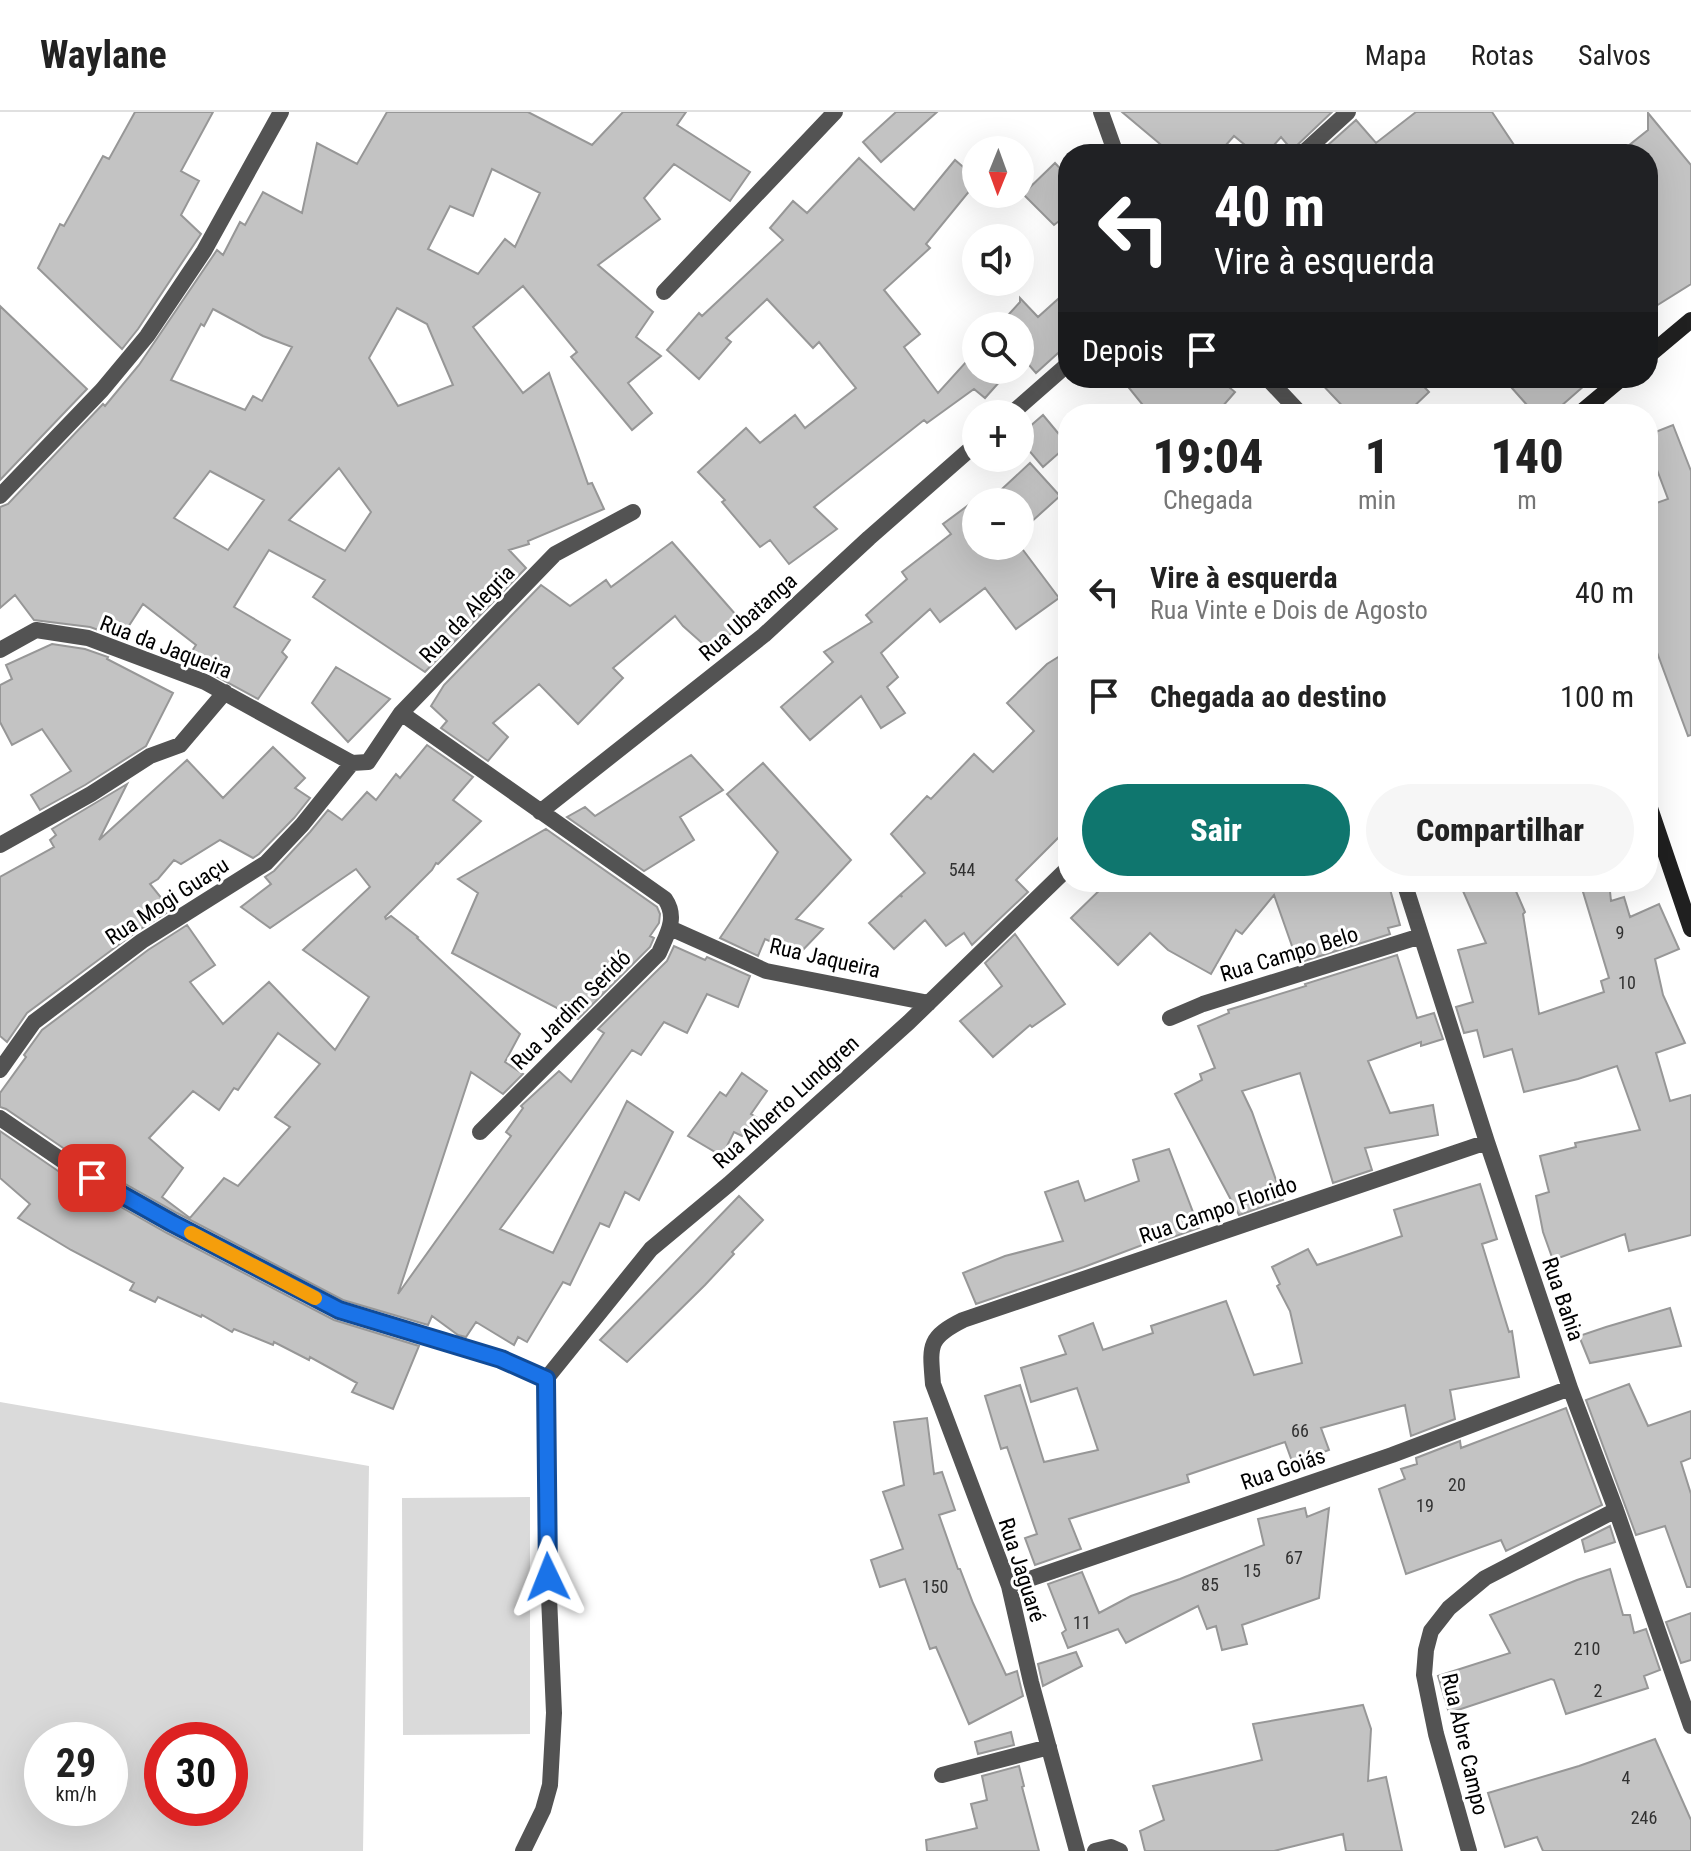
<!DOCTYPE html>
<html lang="pt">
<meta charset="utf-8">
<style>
:root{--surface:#fff;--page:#f6f6f6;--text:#222;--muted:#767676;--line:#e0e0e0;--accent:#0f766e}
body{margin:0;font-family:"Roboto Condensed",sans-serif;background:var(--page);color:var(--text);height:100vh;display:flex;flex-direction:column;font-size:30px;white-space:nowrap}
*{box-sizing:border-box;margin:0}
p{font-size:26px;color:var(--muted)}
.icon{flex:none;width:44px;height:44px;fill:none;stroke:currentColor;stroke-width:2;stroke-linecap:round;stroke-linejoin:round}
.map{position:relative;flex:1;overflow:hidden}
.side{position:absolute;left:1058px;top:292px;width:600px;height:488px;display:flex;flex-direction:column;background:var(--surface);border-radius:32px;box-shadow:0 8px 32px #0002}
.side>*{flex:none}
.top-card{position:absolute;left:1058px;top:32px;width:600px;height:244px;border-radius:32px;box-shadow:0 8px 32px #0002;background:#202124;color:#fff;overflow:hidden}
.needle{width:52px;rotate:181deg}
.controls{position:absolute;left:962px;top:24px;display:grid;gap:16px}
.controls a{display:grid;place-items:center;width:72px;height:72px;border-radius:50%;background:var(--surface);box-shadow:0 8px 32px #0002;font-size:40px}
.speed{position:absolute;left:24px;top:1610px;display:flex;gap:16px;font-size:40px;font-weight:700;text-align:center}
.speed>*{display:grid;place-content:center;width:104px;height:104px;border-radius:50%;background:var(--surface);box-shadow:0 8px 32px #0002;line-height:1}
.speed small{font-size:20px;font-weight:400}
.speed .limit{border:12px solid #d22;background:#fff;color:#111}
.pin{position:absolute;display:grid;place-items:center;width:68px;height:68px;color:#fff;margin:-34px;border-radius:16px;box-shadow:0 4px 12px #0006}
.me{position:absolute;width:88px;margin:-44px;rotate:358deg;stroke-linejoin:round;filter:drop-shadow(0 0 6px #0008)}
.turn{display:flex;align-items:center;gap:28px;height:168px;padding:0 24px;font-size:36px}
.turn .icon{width:104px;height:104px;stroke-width:2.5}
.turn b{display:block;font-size:56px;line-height:68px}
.then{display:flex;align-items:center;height:76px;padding:0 24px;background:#0003;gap:16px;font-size:30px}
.eta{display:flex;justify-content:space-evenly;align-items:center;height:136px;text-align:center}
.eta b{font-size:48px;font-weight:800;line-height:56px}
.action{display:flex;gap:16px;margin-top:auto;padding:16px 24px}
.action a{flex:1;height:92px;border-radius:48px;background:var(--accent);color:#fff;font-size:32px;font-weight:800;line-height:92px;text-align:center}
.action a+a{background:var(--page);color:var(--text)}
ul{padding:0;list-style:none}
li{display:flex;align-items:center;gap:24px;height:104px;padding:0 24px}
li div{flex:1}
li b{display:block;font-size:30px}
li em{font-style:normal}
header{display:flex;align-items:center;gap:48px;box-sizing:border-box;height:112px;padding:0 40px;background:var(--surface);border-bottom:2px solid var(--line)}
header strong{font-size:38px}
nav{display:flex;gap:44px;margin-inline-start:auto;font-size:28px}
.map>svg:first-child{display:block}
.green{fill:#dadada;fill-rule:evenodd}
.building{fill:#c3c3c3;stroke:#979797;stroke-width:2;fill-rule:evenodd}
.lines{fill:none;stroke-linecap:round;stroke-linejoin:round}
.street{stroke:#535353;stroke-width:16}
.secondary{stroke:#202020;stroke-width:16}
.route-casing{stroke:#114b97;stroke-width:20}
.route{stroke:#1a73e8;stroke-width:14}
.slow{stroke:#f59e0b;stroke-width:14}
.labels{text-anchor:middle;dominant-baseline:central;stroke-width:6;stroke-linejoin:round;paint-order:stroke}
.number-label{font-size:18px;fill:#313131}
.street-label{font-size:22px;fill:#000;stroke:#fff}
</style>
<header>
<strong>Waylane</strong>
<nav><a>Mapa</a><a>Rotas</a><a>Salvos</a></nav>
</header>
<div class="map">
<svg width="1691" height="1739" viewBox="0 0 1691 1739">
<rect width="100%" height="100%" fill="#fff"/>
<path class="green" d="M 0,1290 L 369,1354 L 363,1739 L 0,1739 ZM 42,1628 L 110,1628 L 110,1696 L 42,1696 ZM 162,1628 L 230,1628 L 230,1696 L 162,1696 Z
M 530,1385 L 530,1622 L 403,1623 L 402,1386 Z"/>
<path class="building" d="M 135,0 L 213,0 L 181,59 L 199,69 L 181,103 L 201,122 L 138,217 L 122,237 L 38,156 L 60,112 L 64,114 L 103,44 L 109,47 Z
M 387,0 L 528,0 L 592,33 L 623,0 L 686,0 L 677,13 L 750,60 L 730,89 L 674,52 L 644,86 L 660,107 L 598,153 L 653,200 L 636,225 L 661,244 L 628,271 L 652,301 L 632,318 L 571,245 L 577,240 L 523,174 L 473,215 L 523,281 L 549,261 L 588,372 L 592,371 L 604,397 L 528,429 L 529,432 L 509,438 L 526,456 L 425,560 L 313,485 L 325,468 L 269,438 L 234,495 L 290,528 L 282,540 L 287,545 L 258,587 L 186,548 L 196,533 L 143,492 L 121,526 L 90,515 L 34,508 L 15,483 L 0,496 L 0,395 L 8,392 L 103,292 L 105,294 L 139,253 L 217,138 L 223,143 L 240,110 L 245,113 L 263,80 L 302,101 L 317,31 L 357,52 ZM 492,57 L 540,81 L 515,135 L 505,127 L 478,162 L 428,137 L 450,94 L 473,104 ZM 397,196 L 427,212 L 453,273 L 398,294 L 369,246 ZM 213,197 L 263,224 L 292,235 L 262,289 L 253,284 L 245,298 L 171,268 L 201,212 L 204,214 ZM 339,356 L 371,400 L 345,439 L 289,408 ZM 210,359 L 264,388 L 228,438 L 174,406 Z
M 896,0 L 937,0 L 881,50 L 863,30 Z
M 1122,0 L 1332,0 L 1292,38 L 1281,25 L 1266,42 L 1256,42 L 1234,24 L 1218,42 L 1172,42 Z
M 1416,0 L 1492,0 L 1514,33 L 1499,42 L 1318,42 L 1356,8 L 1376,31 Z
M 1648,1 L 1691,53 L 1691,172 L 1648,199 L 1648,42 L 1618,42 L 1648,18 Z
M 859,46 L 914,98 L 955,48 L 976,66 L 976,71 L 926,132 L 930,136 L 884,178 L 920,222 L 904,235 L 938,281 L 976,239 L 976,258 L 1010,258 L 985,286 L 974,277 L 927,311 L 924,308 L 814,395 L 837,417 L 789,452 L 770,428 L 760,435 L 722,390 L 725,388 L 698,360 L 746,316 L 760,331 L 795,303 L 805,316 L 856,276 L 819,230 L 813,236 L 767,187 L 726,226 L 731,230 L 699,267 L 667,238 L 699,201 L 702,204 L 783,128 L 770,116 L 793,89 L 807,101 Z
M 1055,51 L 1068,65 L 1068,102 L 1054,113 L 1023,82 Z
M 1068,178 L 1068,232 L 1036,261 L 1022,245 L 1020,247 L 1020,214 L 998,214 L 1020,190 L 1020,186 L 1038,205 Z
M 0,194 L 87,277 L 0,368 Z
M 1121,266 L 1218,266 L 1235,280 L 1216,302 L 1150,302 Z
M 1316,266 L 1416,266 L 1429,280 L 1406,302 L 1350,302 Z
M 1503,266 L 1593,266 L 1552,302 L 1535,302 Z
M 1043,303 L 1068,333 L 1043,355 L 1020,328 L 1020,323 Z
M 1673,313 L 1691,359 L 1691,623 L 1688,624 L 1648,516 L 1648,394 L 1668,387 L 1648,334 L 1648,323 Z
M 1030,351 L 1060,384 L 1020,420 L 1020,390 L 988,390 Z
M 982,383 L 987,390 L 976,390 L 976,434 L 1020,434 L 1059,486 L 1016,517 L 985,476 L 940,510 L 930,497 L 881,541 L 898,565 L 887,575 L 905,601 L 881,616 L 861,584 L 810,628 L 781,595 L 833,550 L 824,540 L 872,510 L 866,503 L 907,467 L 902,460 L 951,422 L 943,412 Z
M 672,430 L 743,511 L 711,539 L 683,514 L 675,504 L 613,556 L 623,566 L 578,612 L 539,572 L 493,611 L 508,625 L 488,649 L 441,616 L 447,609 L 431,594 L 444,573 L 541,473 L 570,494 L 606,468 L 611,475 Z
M 52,532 L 85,537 L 108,545 L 107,547 L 173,581 L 146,634 L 85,673 L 40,698 L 31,683 L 71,659 L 42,617 L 12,633 L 0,610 L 0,573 L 12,567 L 6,553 Z
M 1068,539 L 1068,716 L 1016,768 L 1028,780 L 972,833 L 964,821 L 946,834 L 925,808 L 894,837 L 869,811 L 900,783 L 902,785 L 901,782 L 925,761 L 891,722 L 927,684 L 931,687 L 974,642 L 993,660 L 1034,619 L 1007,591 L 1047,552 Z
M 336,555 L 390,587 L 348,630 L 312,591 Z
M 427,633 L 473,665 L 453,688 L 481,709 L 438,752 L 436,751 L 432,758 L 385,805 L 386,807 L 391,804 L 418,825 L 417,826 L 520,922 L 505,950 L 523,962 L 503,982 L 471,960 L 398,1182 L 511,1024 L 506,1020 L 523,996 L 521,994 L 559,959 L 571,970 L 604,921 L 598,917 L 667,849 L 674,834 L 705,848 L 707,845 L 750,864 L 738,895 L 707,882 L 687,921 L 664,910 L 641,943 L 632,938 L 500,1117 L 553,1141 L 627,989 L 673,1020 L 639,1088 L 625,1080 L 609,1115 L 600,1111 L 570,1173 L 563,1170 L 527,1230 L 518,1225 L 514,1233 L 476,1210 L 466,1225 L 458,1223 L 432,1204 L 428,1213 L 343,1188 L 177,1101 L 72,1042 L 6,997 L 0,995 L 0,981 L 26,945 L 24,943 L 42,918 L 148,838 L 187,813 L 215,853 L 190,870 L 223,912 L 269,870 L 335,938 L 369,885 L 303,838 L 370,775 L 356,757 L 270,816 L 241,795 L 271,772 L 265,765 L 274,759 L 310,720 L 328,698 L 342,708 L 367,680 L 376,688 L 396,662 L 400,666 ZM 278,921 L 320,952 L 275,1005 L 290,1015 L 238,1074 L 224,1066 L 190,1106 L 162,1085 L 183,1056 L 149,1026 L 193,979 L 219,998 L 234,976 L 238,978 Z
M 273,635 L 305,666 L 295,676 L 310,686 L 294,706 L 259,742 L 253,746 L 220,728 L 181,752 L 174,748 L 158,767 L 150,772 L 171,798 L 136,820 L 27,901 L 7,930 L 0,924 L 0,765 L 54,735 L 50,728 L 56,723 L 52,717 L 127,672 L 99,728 L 187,648 L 223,686 Z
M 691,643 L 723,678 L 680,705 L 694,728 L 644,759 L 567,705 L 585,695 L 595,704 Z
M 763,651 L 851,748 L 796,807 L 823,817 L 799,842 L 765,827 L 758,844 L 720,826 L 778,740 L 727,682 Z
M 546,717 L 657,795 L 660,802 L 659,811 L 650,824 L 654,826 L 650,835 L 578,907 L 452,841 L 478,781 L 458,767 Z
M 1108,770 L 1388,770 L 1400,813 L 1388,816 L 1390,822 L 1298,851 L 1274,783 L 1242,822 L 1236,818 L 1211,862 L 1168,838 L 1150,821 L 1118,853 L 1071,806 Z
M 1459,770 L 1512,770 L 1525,800 L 1523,802 L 1539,902 L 1604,880 L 1601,869 L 1609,866 L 1580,770 L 1609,770 L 1611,789 L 1624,785 L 1630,805 L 1659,792 L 1679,837 L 1655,847 L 1663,883 L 1685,931 L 1656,941 L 1670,989 L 1691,983 L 1691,1123 L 1629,1139 L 1625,1122 L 1553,1148 L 1543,1120 L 1536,1084 L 1549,1080 L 1540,1044 L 1576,1035 L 1575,1031 L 1640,1018 L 1617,954 L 1578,967 L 1524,980 L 1512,937 L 1484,945 L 1477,918 L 1464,921 L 1456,895 L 1473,890 L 1458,838 L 1486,831 Z
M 1015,822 L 1065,892 L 1032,915 L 1030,913 L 993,945 L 960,909 L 1002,874 L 985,851 Z
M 1397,843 L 1417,906 L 1434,901 L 1443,927 L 1421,934 L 1421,930 L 1368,949 L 1390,1001 L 1433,993 L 1438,1023 L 1365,1036 L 1372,1058 L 1333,1071 L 1300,961 L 1242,979 L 1252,1000 L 1283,1088 L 1239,1103 L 1175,982 L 1202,968 L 1200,962 L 1215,956 L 1198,914 L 1229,901 L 1228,898 L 1306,874 L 1305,872 Z
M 742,961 L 767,979 L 751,1002 L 756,1005 L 742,1024 L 734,1020 L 722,1044 L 688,1024 L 720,980 L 726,984 Z
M 0,1019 L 61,1061 L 167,1121 L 334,1208 L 419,1234 L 393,1297 L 352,1280 L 357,1271 L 310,1245 L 309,1248 L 274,1230 L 273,1233 L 234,1217 L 232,1220 L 202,1203 L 201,1205 L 158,1185 L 155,1190 L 130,1178 L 134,1171 L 71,1138 L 18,1106 L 30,1092 L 0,1066 Z
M 1169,1037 L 1199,1116 L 1159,1130 L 1158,1127 L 1084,1155 L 976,1192 L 963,1161 L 1005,1144 L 1063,1129 L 1045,1080 L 1078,1069 L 1085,1089 L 1139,1069 L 1133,1048 Z
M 1480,1072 L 1497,1127 L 1482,1132 L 1509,1220 L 1512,1219 L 1519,1265 L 1450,1278 L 1455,1307 L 1411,1324 L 1405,1293 L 1321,1316 L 1329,1338 L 1293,1352 L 1285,1330 L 1187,1363 L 1189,1370 L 1069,1407 L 1081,1437 L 1035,1453 L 1025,1426 L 1037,1422 L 1007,1335 L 1001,1337 L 985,1284 L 1020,1273 L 1044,1350 L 1098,1338 L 1077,1276 L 1031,1290 L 1021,1256 L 1066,1242 L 1059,1224 L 1093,1211 L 1103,1238 L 1153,1221 L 1151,1214 L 1226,1189 L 1254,1263 L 1302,1251 L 1290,1199 L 1277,1174 L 1280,1172 L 1272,1155 L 1308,1137 L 1317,1153 L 1402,1124 L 1394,1098 Z
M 739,1084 L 763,1108 L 732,1140 L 734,1142 L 705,1173 L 627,1250 L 600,1228 Z
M 1670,1196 L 1681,1234 L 1590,1251 L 1579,1224 L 1606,1215 Z
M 1629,1272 L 1648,1314 L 1691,1299 L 1691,1346 L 1681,1350 L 1691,1382 L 1691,1475 L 1687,1475 L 1665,1414 L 1636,1423 L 1586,1288 Z
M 1566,1296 L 1602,1393 L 1506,1439 L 1501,1428 L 1406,1462 L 1379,1377 L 1405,1367 L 1401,1357 L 1417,1352 L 1416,1346 L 1460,1329 L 1461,1336 Z
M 927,1306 L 934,1362 L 942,1360 L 955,1398 L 939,1403 L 958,1457 L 960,1457 L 973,1491 L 1006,1563 L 1017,1559 L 1023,1584 L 969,1612 L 936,1535 L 930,1537 L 905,1467 L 880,1475 L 871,1448 L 903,1437 L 883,1380 L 904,1373 L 894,1310 Z
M 1305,1396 L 1307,1405 L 1329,1396 L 1319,1486 L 1242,1513 L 1247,1532 L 1222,1538 L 1216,1514 L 1207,1517 L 1198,1494 L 1126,1531 L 1118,1517 L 1068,1536 L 1062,1521 L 1066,1518 L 1048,1472 L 1082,1460 L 1099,1501 L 1131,1484 L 1180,1467 L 1264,1433 L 1258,1407 Z
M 1610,1414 L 1615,1430 L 1585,1440 L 1582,1428 Z
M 1610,1457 L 1623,1503 L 1630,1503 L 1634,1521 L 1646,1517 L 1660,1558 L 1644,1564 L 1648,1576 L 1566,1602 L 1554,1568 L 1551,1567 L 1449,1601 L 1438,1564 L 1510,1541 L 1490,1503 L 1577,1468 Z
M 1691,1501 L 1691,1548 L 1681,1551 L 1666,1510 Z
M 1076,1540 L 1082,1554 L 1043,1574 L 1038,1552 Z
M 1363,1593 L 1371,1617 L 1368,1669 L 1386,1665 L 1402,1739 L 1346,1739 L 1343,1722 L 1274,1739 L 1145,1739 L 1140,1719 L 1164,1708 L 1153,1674 L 1262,1648 L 1253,1612 Z
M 1011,1620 L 1014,1633 L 978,1642 L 975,1630 Z
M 1655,1627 L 1691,1708 L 1691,1739 L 1543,1739 L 1537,1725 L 1505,1735 L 1488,1681 L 1579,1654 Z
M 1019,1654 L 1024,1674 L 1022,1675 L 1039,1739 L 927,1739 L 926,1728 L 977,1716 L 971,1692 L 987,1688 L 982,1664 Z"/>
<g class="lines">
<path class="street" d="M 1101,0 L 1116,42
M 1302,42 L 1348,0
M 664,180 L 835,0
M 1267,266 L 1301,302
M 1011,302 L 1068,252
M 0,384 L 102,278 L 147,224 L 204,139 L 281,0
M 0,538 L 36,518 L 88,526 L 205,570 L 352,651
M 401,601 L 665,787 C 678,806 667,822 659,841 L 480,1020
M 352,651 L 368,650 L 401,601 L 555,442 L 633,400
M 540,700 L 764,523 L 869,426 L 976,332
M 0,733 L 91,682 L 150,644 L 180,633 L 225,580
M 1404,770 L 1487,1030 L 1570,1276 L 1616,1398 L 1691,1614
M 670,816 L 766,859 L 929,891
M 1170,906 L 1203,892 L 1421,824
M 0,958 L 34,910 L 142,829 L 266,751 L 302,713 L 352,651
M 0,1006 L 66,1051 L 172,1111 L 339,1198 L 501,1247 L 546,1267
M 546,1267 L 651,1137 L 729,1072 L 909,910 L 1068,756
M 1009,1474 L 1392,1343 L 1570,1276
M 942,1663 L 1049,1635
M 523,1739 L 543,1698 L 550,1673 L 554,1601 L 547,1438 L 546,1267
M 1077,1739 L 1031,1570 L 1009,1474 L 933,1272 C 930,1234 927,1226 963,1208 L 1487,1030
M 1095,1739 L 1111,1735 L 1120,1739
M 1469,1739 L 1436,1622 L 1424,1563 L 1426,1538 L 1431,1519 L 1449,1496 L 1485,1466 L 1616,1398"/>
<path class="secondary" d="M 1648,244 L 1691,208
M 1579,302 L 1622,266
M 1648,690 L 1691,817"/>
</g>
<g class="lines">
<g class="route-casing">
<path id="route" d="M 92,1066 L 172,1111 L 339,1198 L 501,1247 L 546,1267 L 548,1465"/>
</g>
<use href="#route" class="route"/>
<path class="slow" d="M 191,1121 L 315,1186"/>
</g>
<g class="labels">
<g class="number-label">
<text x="962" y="757">544</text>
<text x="1620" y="820">9</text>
<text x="1627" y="870">10</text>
<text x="1300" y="1318">66</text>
<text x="1457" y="1372">20</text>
<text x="1425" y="1393">19</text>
<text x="1294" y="1445">67</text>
<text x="1252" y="1458">15</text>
<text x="1210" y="1472">85</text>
<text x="935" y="1474">150</text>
<text x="1082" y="1510">11</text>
<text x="1587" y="1536">210</text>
<text x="1598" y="1578">2</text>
<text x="1626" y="1665">4</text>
<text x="1644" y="1705">246</text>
</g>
<g class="street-label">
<text transform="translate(467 502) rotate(-46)">Rua da Alegria</text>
<text transform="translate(748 505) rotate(-41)">Rua Ubatanga</text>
<text transform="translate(166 535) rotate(21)">Rua da Jaqueira</text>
<text transform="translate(167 789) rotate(-33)">Rua Mogi Guaçu</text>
<text transform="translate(1289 842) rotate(-17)">Rua Campo Belo</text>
<text transform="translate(825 846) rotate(13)">Rua Jaqueira</text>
<text transform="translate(571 898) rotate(-45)">Rua Jardim Seridó</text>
<text transform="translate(786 990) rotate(-42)">Rua Alberto Lundgren</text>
<text transform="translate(1218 1098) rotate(-19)">Rua Campo Florido</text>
<text transform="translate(1563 1187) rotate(71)">Rua Bahia</text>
<text transform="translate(1283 1357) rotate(-19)">Rua Goiás</text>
<text transform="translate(1022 1458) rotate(72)">Rua Jaguaré</text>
<text transform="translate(1465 1632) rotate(77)">Rua Abre Campo</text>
</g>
</g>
</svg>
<div class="controls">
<a><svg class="needle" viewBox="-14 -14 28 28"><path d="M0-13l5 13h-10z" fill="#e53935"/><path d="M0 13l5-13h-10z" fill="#767676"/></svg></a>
<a><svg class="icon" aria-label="sound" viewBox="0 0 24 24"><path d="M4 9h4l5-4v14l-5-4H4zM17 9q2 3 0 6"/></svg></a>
<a><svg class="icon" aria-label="search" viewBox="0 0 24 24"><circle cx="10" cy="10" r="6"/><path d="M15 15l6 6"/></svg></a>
<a>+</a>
<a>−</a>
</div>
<div class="speed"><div>29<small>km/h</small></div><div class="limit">30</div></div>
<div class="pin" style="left:92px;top:1066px;background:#d93025"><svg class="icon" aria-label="arrive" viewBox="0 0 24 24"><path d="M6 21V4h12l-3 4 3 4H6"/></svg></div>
<svg class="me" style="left:548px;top:1465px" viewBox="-20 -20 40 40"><path d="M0-17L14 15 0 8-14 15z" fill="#1a73e8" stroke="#fff" stroke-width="4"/></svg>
<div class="top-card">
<div class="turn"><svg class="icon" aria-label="left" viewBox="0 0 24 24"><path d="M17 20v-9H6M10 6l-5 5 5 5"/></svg><div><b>40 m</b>Vire à esquerda</div></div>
<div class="then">Depois<svg class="icon" aria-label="arrive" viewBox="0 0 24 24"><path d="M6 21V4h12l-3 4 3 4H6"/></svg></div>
</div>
<section class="side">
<div class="eta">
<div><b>19:04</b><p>Chegada</p></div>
<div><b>1</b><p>min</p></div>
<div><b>140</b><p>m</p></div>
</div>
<ul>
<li><svg class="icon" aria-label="left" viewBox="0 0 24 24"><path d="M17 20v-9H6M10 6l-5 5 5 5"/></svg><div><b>Vire à esquerda</b><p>Rua Vinte e Dois de Agosto</p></div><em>40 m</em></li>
<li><svg class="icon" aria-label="arrive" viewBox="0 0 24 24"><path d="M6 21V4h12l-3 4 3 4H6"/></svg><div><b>Chegada ao destino</b></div><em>100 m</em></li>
</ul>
<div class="action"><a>Sair</a><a>Compartilhar</a></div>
</section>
</div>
